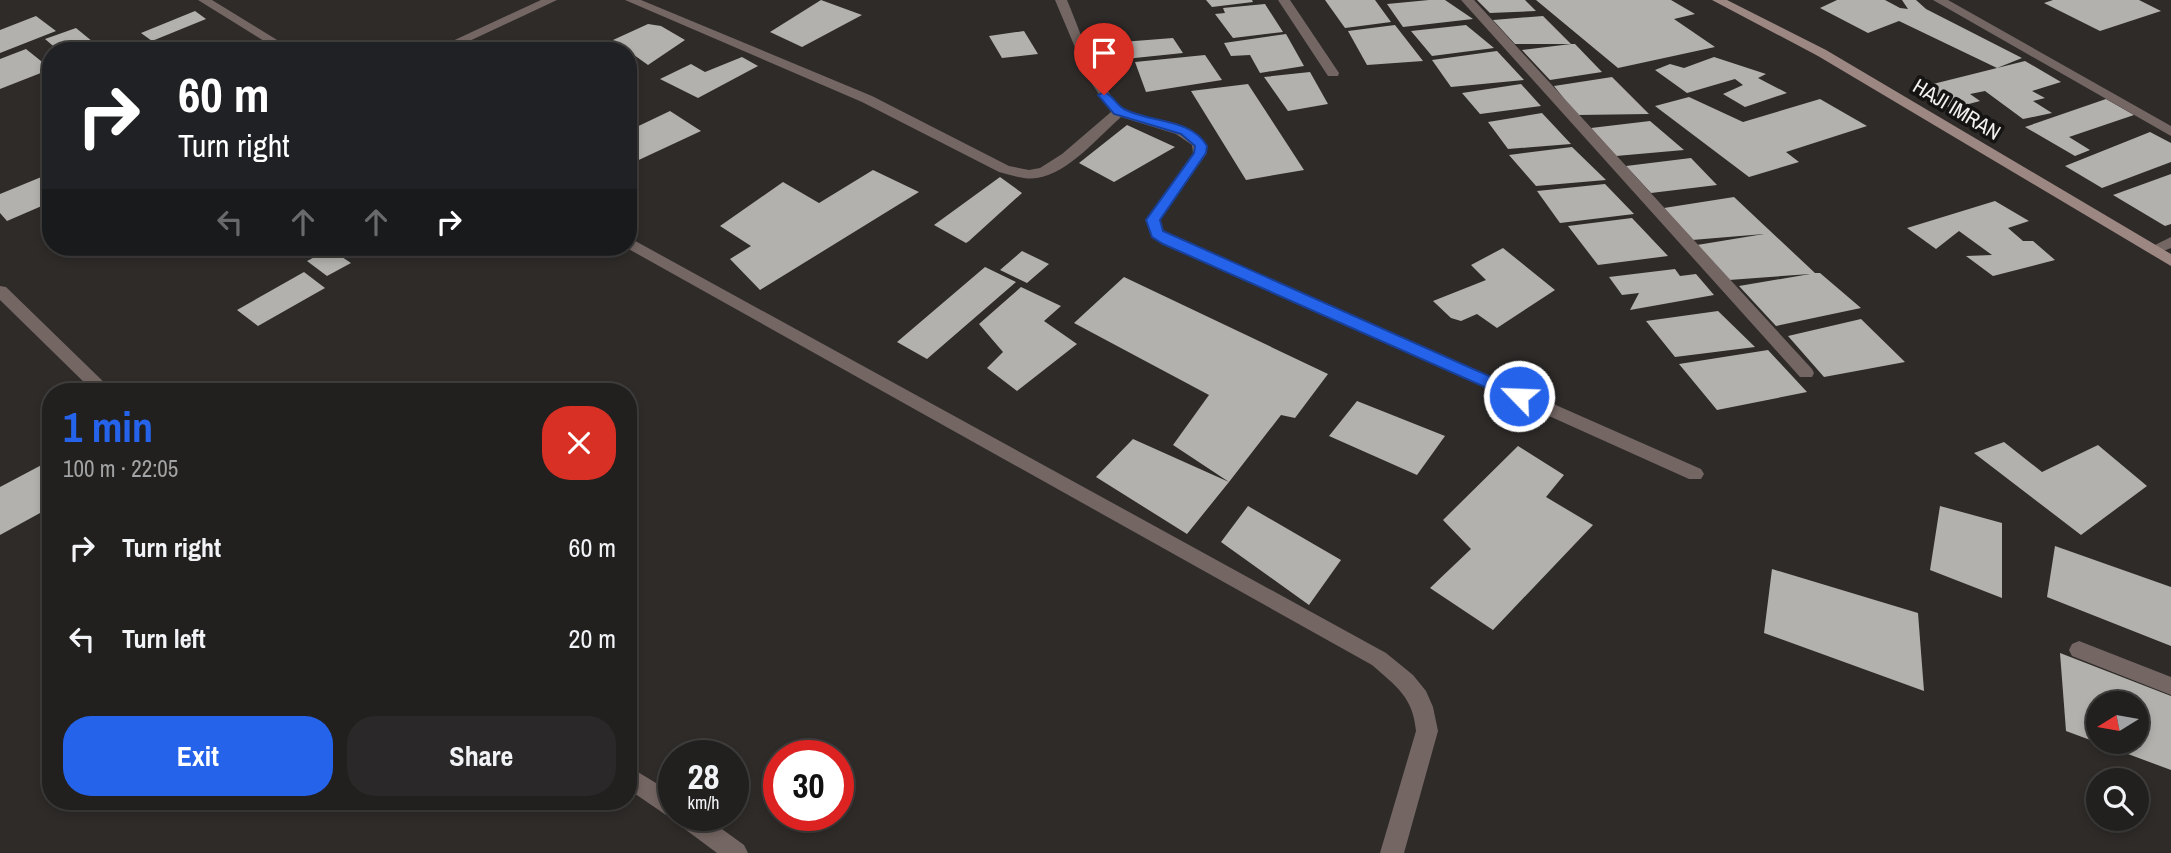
<!DOCTYPE html>
<meta charset="utf-8">
<style>
:root{--surface:#22201f;--page:#2a2828;--text:#f1f3f6;--muted:#a2a3a4;--line:#3f3e3d;--accent:#2563eb}
body{margin:0;font-family:"Archivo Narrow",sans-serif;background:var(--page);color:var(--text);height:100vh;display:flex;flex-direction:column;font-size:26px;white-space:nowrap}
*{box-sizing:border-box;margin:0}
p{font-size:23px;color:var(--muted)}
.icon{flex:none;width:38px;height:38px;fill:none;stroke:currentColor;stroke-width:2;stroke-linecap:round;stroke-linejoin:round}
.map{position:relative;flex:1;overflow:hidden}
.details{position:absolute;left:42px;top:383px;width:595px;height:427px;display:flex;flex-direction:column;background:var(--surface);border-radius:28px;box-shadow:0 4px 10px #0003,0 0 0 2px var(--line)}
.details>*{flex:none}
.top-card{position:absolute;left:42px;top:42px;width:595px;height:214px;border-radius:28px;box-shadow:0 4px 10px #0003,0 0 0 2px var(--line);background:#202124;color:#fff;overflow:hidden}
.needle{width:46px;rotate:259deg}
.fabs{position:absolute;left:2086px;top:691px;display:grid;gap:14px}
.fabs a{display:grid;place-items:center;width:63px;height:63px;border-radius:50%;background:var(--surface);box-shadow:0 4px 10px #0003,0 0 0 2px var(--line);font-size:35px}
.speed{position:absolute;left:658px;top:740px;display:flex;gap:14px;font-size:35px;font-weight:700;text-align:center}
.speed>*{display:grid;place-content:center;width:91px;height:91px;border-radius:50%;background:var(--surface);box-shadow:0 4px 10px #0003,0 0 0 2px var(--line);line-height:1}
.speed small{font-size:18px;font-weight:400}
.speed .limit{border:10px solid #d22;background:#fff;color:#111}
.pin{position:absolute;display:grid;place-items:center;width:60px;height:60px;color:#fff;margin:-72px -30px;border-radius:50% 50% 50% 0;rotate:-45deg;box-shadow:0 0 7px #0007}
.pin .icon{rotate:45deg}
.me{position:absolute;width:77px;margin:-38px;rotate:294deg;stroke-linejoin:round;filter:drop-shadow(0 0 5px #0008)}
.turn{display:flex;align-items:center;gap:24px;height:147px;padding:0 21px;font-size:32px}
.turn .icon{width:91px;height:91px;stroke-width:2.5}
.turn b{display:block;font-size:49px;line-height:60px}
.lanes{display:flex;align-items:center;height:66px;padding:0 21px;background:#0003;justify-content:center;gap:35px;direction:ltr}
.lanes .off{opacity:.35}
.round{display:grid;place-items:center;flex:none;width:74px;height:74px;border-radius:28px;background:var(--page)}
.summary{display:flex;align-items:center;justify-content:space-between;height:119px;padding:0 21px}
h1{font-size:42px;font-weight:700;line-height:52px;color:var(--accent)}
.cta{display:flex;gap:14px;margin-top:auto;padding:14px 21px}
.cta a{flex:1;height:80px;border-radius:28px;background:var(--accent);color:#fff;font-size:28px;font-weight:700;line-height:80px;text-align:center}
.cta a+a{background:var(--page);color:var(--text)}
ul{padding:0;list-style:none}
li{display:flex;align-items:center;gap:21px;height:91px;padding:0 21px}
li div{flex:1}
li b{display:block;font-size:26px}
li em{font-style:normal}
.map>svg:first-child{display:block}
.building{fill:#b3b1ae;fill-rule:evenodd}
.lines{fill:none;stroke-linecap:round;stroke-linejoin:round}
.lane{fill:#746663;fill-rule:evenodd}
.street{fill:#746663;fill-rule:evenodd}
.secondary{fill:#9d8782;fill-rule:evenodd}
.route{fill:#2563eb;stroke:#184099;stroke-width:2}
.labels{text-anchor:middle;dominant-baseline:central;stroke-width:7;stroke-linejoin:round;paint-order:stroke}
.far-street-label{font-size:21px;fill:#f4f2f1;stroke:#151413}
</style>
<div class="map">
<svg width="2171" height="853" viewBox="0 0 2171 853">
<rect width="100%" height="100%" fill="#2e2b29"/>
<path class="building" d="M 821,0 L 862,15 L 802,47 L 770,32 Z
M 1206,0 L 1252,0 L 1253,2 L 1212,7 Z
M 1325,0 L 1375,0 L 1391,22 L 1345,28 Z
M 1429,0 L 1445,0 L 1473,19 L 1403,27 L 1387,4 Z
M 1477,0 L 1525,0 L 1536,11 L 1490,13 Z
M 1536,0 L 1671,0 L 1695,14 L 1674,19 L 1715,47 L 1618,68 Z
M 1837,0 L 1885,0 L 1900,8 L 1908,9 L 1902,0 L 1916,0 L 1926,9 L 2022,58 L 1997,68 L 1899,21 L 1868,33 L 1820,8 Z
M 2053,0 L 2139,0 L 2161,11 L 2100,31 L 2044,3 Z
M 1265,4 L 1283,32 L 1233,38 L 1215,14 L 1225,13 L 1223,8 Z
M 195,11 L 206,19 L 152,41 L 141,33 Z
M 36,16 L 56,31 L 0,53 L 0,30 Z
M 1543,16 L 1571,44 L 1575,44 L 1602,72 L 1550,80 L 1522,50 L 1571,44 L 1515,44 L 1493,20 Z
M 648,24 L 661,26 L 685,40 L 648,65 L 613,40 Z
M 1395,25 L 1423,61 L 1367,65 L 1348,31 Z
M 1466,25 L 1494,48 L 1432,56 L 1411,31 Z
M 76,28 L 104,51 L 59,51 L 45,39 Z
M 1024,31 L 1038,54 L 1002,58 L 989,36 Z
M 1286,34 L 1304,66 L 1260,73 L 1250,55 L 1231,56 L 1224,43 Z
M 1173,38 L 1183,53 L 1125,59 L 1122,42 Z
M 26,49 L 51,69 L 0,89 L 0,59 Z
M 1497,51 L 1524,80 L 1451,87 L 1432,60 Z
M 1205,55 L 1222,80 L 1146,92 L 1135,62 Z
M 742,57 L 758,66 L 698,98 L 660,79 L 691,64 L 705,72 Z
M 1714,57 L 1766,74 L 1758,78 L 1787,93 L 1745,107 L 1723,94 L 1743,85 L 1735,79 L 1687,93 L 1655,70 L 1670,64 L 1684,68 Z
M 2025,61 L 2061,82 L 2032,91 L 2045,98 L 2033,101 L 2052,113 L 2023,119 L 1985,91 L 1970,94 L 1980,101 L 1950,109 L 1921,87 Z
M 1310,72 L 1328,104 L 1288,111 L 1264,77 Z
M 1612,77 L 1649,114 L 1577,115 L 1554,86 Z
M 1248,84 L 1304,170 L 1246,180 L 1191,91 Z
M 1521,84 L 1541,106 L 1480,114 L 1462,93 Z
M 1689,97 L 1743,122 L 1820,99 L 1867,126 L 1786,152 L 1799,162 L 1749,177 L 1655,106 Z
M 2106,99 L 2134,115 L 2069,137 L 2090,150 L 2075,156 L 2025,127 Z
M 670,111 L 701,131 L 628,165 L 628,131 Z
M 1542,113 L 1571,144 L 1508,149 L 1488,122 Z
M 1650,121 L 1684,150 L 1616,156 L 1591,128 Z
M 1127,125 L 1175,147 L 1114,182 L 1079,163 Z
M 2150,132 L 2171,143 L 2171,162 L 2102,188 L 2065,166 Z
M 1572,147 L 1606,180 L 1536,186 L 1509,155 Z
M 1691,158 L 1717,185 L 1651,193 L 1626,166 Z
M 873,170 L 919,192 L 760,290 L 730,259 L 751,246 L 720,226 L 783,182 L 819,203 Z
M 51,173 L 51,202 L 7,221 L 0,213 L 0,194 Z
M 2171,174 L 2171,224 L 2165,226 L 2113,195 Z
M 1000,177 L 1022,193 L 969,241 L 966,243 L 934,225 Z
M 1605,184 L 1634,214 L 1560,223 L 1537,191 Z
M 1734,197 L 1815,273 L 1820,273 L 1861,308 L 1776,326 L 1739,286 L 1810,274 L 1729,280 L 1697,245 L 1764,234 L 1692,240 L 1664,208 Z
M 1995,201 L 2029,221 L 2008,228 L 2023,241 L 2033,241 L 2055,260 L 1993,276 L 1966,256 L 1992,255 L 1959,231 L 1936,249 L 1907,228 Z
M 1632,218 L 1668,256 L 1598,265 L 1568,226 Z
M 1503,248 L 1555,290 L 1497,328 L 1477,314 L 1461,321 L 1451,318 L 1433,301 L 1486,280 L 1471,265 Z
M 330,249 L 351,263 L 327,276 L 307,261 Z
M 1022,251 L 1049,264 L 1027,283 L 1000,270 Z
M 985,267 L 1016,282 L 927,359 L 897,342 Z
M 1675,269 L 1680,276 L 1696,274 L 1714,295 L 1630,310 L 1639,293 L 1622,295 L 1609,277 Z
M 304,272 L 325,288 L 258,326 L 237,310 Z
M 1124,277 L 1328,374 L 1295,418 L 1281,415 L 1229,482 L 1173,445 L 1209,395 L 1074,323 Z
M 1021,287 L 1061,306 L 1044,321 L 1077,344 L 1017,391 L 987,368 L 1003,352 L 979,324 Z
M 1718,311 L 1755,347 L 1675,357 L 1646,321 Z
M 1861,319 L 1905,362 L 1824,377 L 1788,336 Z
M 1768,350 L 1807,392 L 1717,410 L 1679,364 Z
M 1357,401 L 1445,436 L 1417,475 L 1329,436 Z
M 1133,439 L 1229,482 L 1187,534 L 1096,477 Z
M 2004,442 L 2042,472 L 2098,445 L 2147,486 L 2081,535 L 1974,453 Z
M 1518,446 L 1564,475 L 1546,497 L 1593,525 L 1493,630 L 1430,588 L 1471,549 L 1443,520 Z
M 51,460 L 51,507 L 0,535 L 0,487 Z
M 1248,506 L 1341,560 L 1309,605 L 1221,542 Z
M 1940,506 L 2002,523 L 2002,598 L 1930,570 Z
M 2055,546 L 2171,587 L 2171,646 L 2047,597 Z
M 1772,569 L 1918,613 L 1924,691 L 1764,633 Z
M 2060,653 L 2171,696 L 2171,770 L 2066,731 ZM 2098,704 L 2137,704 L 2137,742 L 2098,742 Z"/>
<g class="lines">
<path class="lane" d="M 628,766 L 674,794 L 674,816 L 704,816 L 744,845 L 748,853 L 717,853 L 678,824 L 675,817 L 666,815 L 628,789 Z"/>
<path class="street" d="M 198,0 L 212,0 L 295,51 L 280,51 Z
M 541,0 L 557,0 L 448,51 L 431,51 Z
M 625,0 L 641,0 L 872,96 L 1009,166 L 1029,170 L 1040,168 L 1062,154 L 1111,112 L 1088,78 L 1055,0 L 1067,0 C 1078,26 1100,90 1121,107 C 1145,125 1201,114 1207,153 L 1160,220 L 1164,232 L 1701,469 L 1704,474 L 1701,479 L 1689,479 L 1152,237 L 1146,220 L 1193,153 L 1192,145 L 1176,134 L 1121,117 C 1098,137 1069,173 1037,178 C 1025,180 1011,175 999,172 L 862,102 Z
M 1278,0 L 1290,0 L 1339,73 L 1338,76 L 1328,76 Z
M 1461,0 L 1474,0 L 1812,369 L 1814,373 L 1812,377 L 1800,377 Z
M 1933,0 L 1948,0 L 2171,126 L 2171,136 Z
M 628,237 L 1386,653 L 1413,675 L 1426,691 L 1433,707 L 1438,731 L 1404,853 L 1380,853 L 1416,731 C 1413,697 1396,686 1372,665 L 625,247 L 628,247 Z
M 2171,237 L 2171,248 L 2153,255 L 2145,250 Z
M 0,286 L 6,287 L 114,392 L 94,392 L 0,300 Z
M 2079,641 L 2171,677 L 2171,695 L 2072,656 L 2069,650 L 2072,644 Z"/>
<path class="secondary" d="M 1712,0 L 1727,0 L 1826,50 L 2171,254 L 2171,266 L 1818,56 Z"/>
</g>
<path class="route" d="M 1104,92 C 1113,95 1116,105 1124,109 C 1150,123 1191,118 1207,146 L 1206,153 L 1160,220 L 1163,231 L 1525,392 L 1527,396 L 1525,400 L 1514,400 L 1163,244 L 1152,237 L 1146,220 L 1194,153 L 1195,146 L 1181,134 L 1114,114 L 1098,95 Z"/>
<g class="labels">
<g class="far-street-label">
<text transform="translate(1957 109) rotate(31)">HAJI IMRAN</text>
</g>
</g>
</svg>
<div class="fabs">
<a><svg class="needle" viewBox="-14 -14 28 28"><path d="M0-13l5 13h-10z" fill="#e53935"/><path d="M0 13l5-13h-10z" fill="#a2a3a4"/></svg></a>
<a><svg class="icon" aria-label="search" viewBox="0 0 24 24"><circle cx="10" cy="10" r="6"/><path d="M15 15l6 6"/></svg></a>
</div>
<div class="speed"><div>28<small>km/h</small></div><div class="limit">30</div></div>
<div class="pin" style="left:1104px;top:95px;background:#d93025"><svg class="icon" aria-label="arrive" viewBox="0 0 24 24"><path d="M6 21V4h12l-3 4 3 4H6"/></svg></div>
<svg class="me" style="left:1519px;top:396px" viewBox="-20 -20 40 40"><circle r="17" fill="#2563eb" stroke="#fff" stroke-width="3"/><path d="M0-11L8 9 0 5-8 9z" fill="#fff"/></svg>
<div class="top-card">
<div class="turn"><svg class="icon" aria-label="right" viewBox="0 0 24 24"><path d="M7 20v-9h11M14 6l5 5-5 5"/></svg><div><b>60 m</b>Turn right</div></div>
<div class="lanes"><svg class="icon off" aria-label="left" viewBox="0 0 24 24"><path d="M17 20v-9H6M10 6l-5 5 5 5"/></svg><svg class="icon off" aria-label="ahead" viewBox="0 0 24 24"><path d="M12 20V5M6 11l6-6 6 6"/></svg><svg class="icon off" aria-label="ahead" viewBox="0 0 24 24"><path d="M12 20V5M6 11l6-6 6 6"/></svg><svg class="icon" aria-label="right" viewBox="0 0 24 24"><path d="M7 20v-9h11M14 6l5 5-5 5"/></svg></div>
</div>
<section class="details">
<div class="summary"><div><h1>1 min</h1><p>100 m · 22:05</p></div><a class="round" style="background:#d93025;color:#fff"><svg class="icon" aria-label="close" viewBox="0 0 24 24"><path d="M6 6l12 12M18 6L6 18"/></svg></a></div>
<ul>
<li><svg class="icon" aria-label="right" viewBox="0 0 24 24"><path d="M7 20v-9h11M14 6l5 5-5 5"/></svg><div><b>Turn right</b></div><em>60 m</em></li>
<li><svg class="icon" aria-label="left" viewBox="0 0 24 24"><path d="M17 20v-9H6M10 6l-5 5 5 5"/></svg><div><b>Turn left</b></div><em>20 m</em></li>
</ul>
<div class="cta"><a>Exit</a><a>Share</a></div>
</section>
</div>
